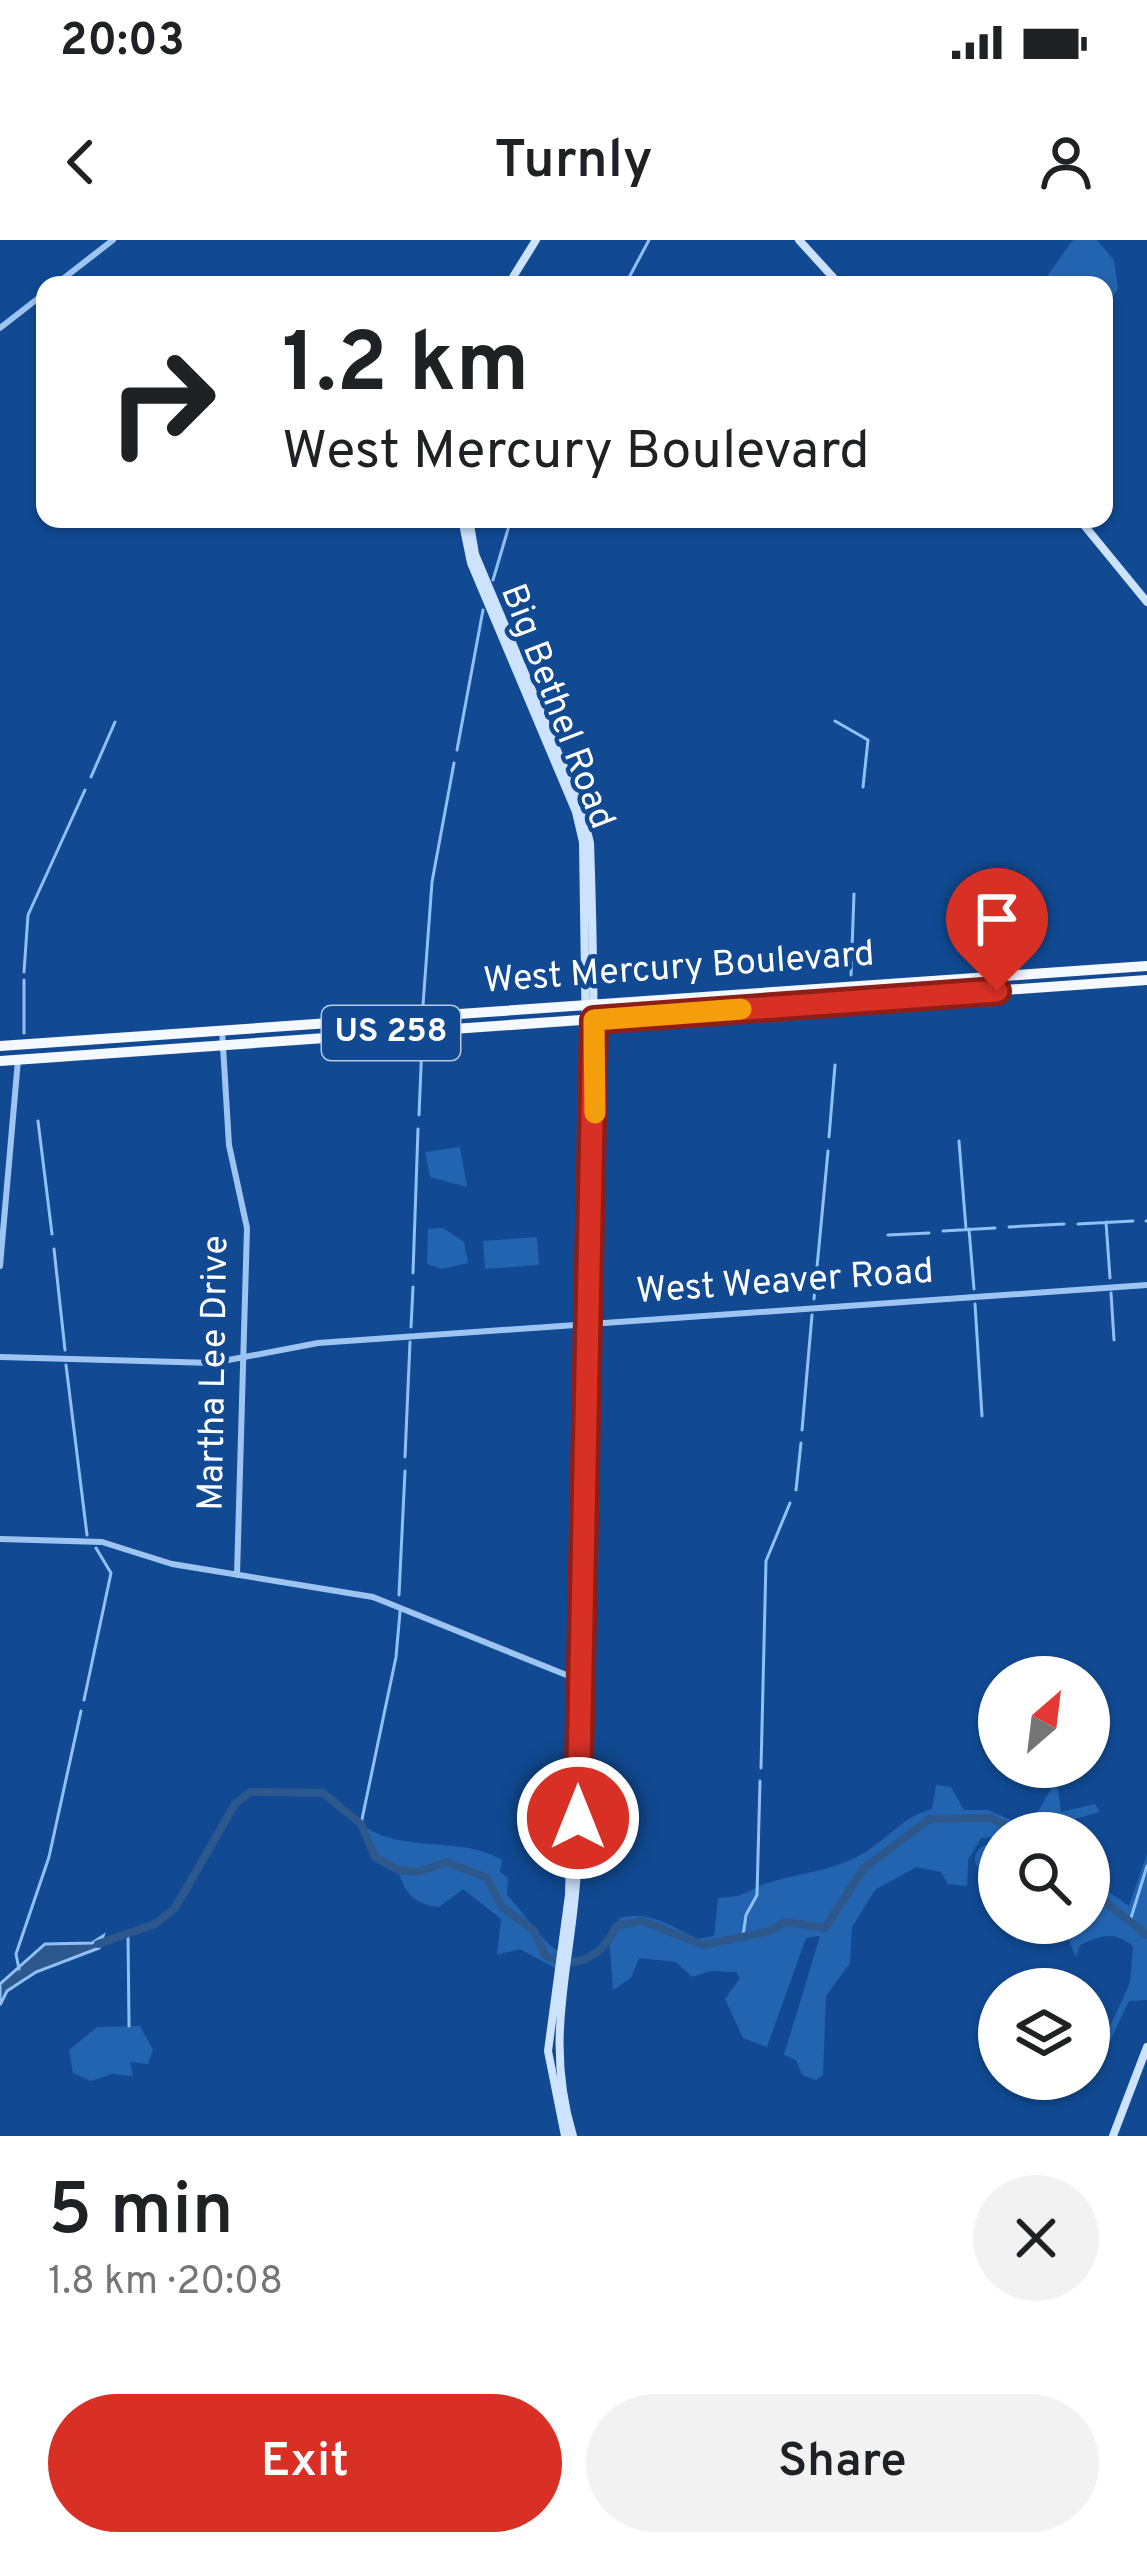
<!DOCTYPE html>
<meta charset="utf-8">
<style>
:root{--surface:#fff;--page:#f2f2f2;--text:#202124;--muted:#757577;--accent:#d93025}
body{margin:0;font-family:Overpass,sans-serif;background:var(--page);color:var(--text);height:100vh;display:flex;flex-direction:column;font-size:45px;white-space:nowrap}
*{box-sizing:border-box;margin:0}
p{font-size:39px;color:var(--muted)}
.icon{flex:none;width:66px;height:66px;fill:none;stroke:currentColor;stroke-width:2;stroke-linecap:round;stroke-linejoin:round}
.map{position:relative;height:1896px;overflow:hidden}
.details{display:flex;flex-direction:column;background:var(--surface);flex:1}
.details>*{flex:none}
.guide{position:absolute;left:36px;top:36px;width:1077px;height:252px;border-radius:24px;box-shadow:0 3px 9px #0004;background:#fff;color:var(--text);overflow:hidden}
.needle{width:78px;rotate:28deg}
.tools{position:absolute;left:978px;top:1416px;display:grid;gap:24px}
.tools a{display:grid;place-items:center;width:132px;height:132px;border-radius:50%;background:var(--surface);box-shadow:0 3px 9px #0004;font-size:60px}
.pin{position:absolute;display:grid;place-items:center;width:102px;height:102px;color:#fff;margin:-123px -51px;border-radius:50% 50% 50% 0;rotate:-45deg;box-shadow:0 0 12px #0007}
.pin .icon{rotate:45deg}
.me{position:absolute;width:132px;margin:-66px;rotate:0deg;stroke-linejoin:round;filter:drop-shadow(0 0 9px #0008)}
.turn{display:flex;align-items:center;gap:42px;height:252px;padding:0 48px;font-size:54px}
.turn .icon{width:156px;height:156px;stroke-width:2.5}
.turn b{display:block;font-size:84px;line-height:102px}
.round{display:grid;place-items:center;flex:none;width:126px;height:126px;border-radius:63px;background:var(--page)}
.headline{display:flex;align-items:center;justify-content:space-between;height:204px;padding:0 48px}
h1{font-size:72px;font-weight:600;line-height:90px}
.cta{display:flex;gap:24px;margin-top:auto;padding:24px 48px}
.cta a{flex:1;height:138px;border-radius:72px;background:var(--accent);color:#fff;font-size:48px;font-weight:600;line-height:138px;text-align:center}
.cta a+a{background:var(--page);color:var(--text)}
.status{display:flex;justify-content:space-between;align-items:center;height:84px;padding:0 60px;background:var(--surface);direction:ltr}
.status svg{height:33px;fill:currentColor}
header{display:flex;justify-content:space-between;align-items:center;height:156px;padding:0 48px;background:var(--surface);font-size:54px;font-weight:600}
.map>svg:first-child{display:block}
.green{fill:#2364b1}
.water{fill:#2d588d;stroke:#8fc0f6;stroke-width:3}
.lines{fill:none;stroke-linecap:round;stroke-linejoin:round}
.stream{stroke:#8fc0f6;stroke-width:3}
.river{stroke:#2d588d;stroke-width:8}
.tertiary{stroke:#9ec5f2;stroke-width:6}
.secondary{stroke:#cde2fc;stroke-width:8}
.trunk{stroke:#f4f8ff;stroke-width:10}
.route-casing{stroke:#8d1f18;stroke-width:30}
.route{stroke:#d93025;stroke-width:21}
.slow{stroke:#f59e0b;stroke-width:21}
.labels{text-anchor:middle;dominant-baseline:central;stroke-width:9;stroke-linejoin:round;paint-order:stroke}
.shield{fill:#114a92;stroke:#b8c9de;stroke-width:3}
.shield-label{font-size:33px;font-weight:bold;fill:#fff}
.street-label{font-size:36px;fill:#fff;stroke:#114a92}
</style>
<div class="status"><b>20:03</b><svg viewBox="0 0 49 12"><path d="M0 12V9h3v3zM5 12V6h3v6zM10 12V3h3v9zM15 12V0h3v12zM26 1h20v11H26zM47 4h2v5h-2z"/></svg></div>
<header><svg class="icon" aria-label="back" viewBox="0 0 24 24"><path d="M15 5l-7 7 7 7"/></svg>Turnly<svg class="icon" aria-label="person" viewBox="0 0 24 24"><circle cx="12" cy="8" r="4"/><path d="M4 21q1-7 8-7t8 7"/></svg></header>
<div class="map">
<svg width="1147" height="1896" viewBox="0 0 1147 1896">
<rect width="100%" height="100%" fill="#114a92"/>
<path class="green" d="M 1073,0 L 1097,0 L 1114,20 L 1118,49 L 1104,70 L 1104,45 L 1042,43 Z
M 460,907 L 467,947 L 430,937 L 425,912 Z
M 443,988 L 464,1002 L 468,1023 L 442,1029 L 427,1024 L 428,989 Z
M 537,997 L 539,1025 L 485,1029 L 483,1001 Z
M 936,1545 L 951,1547 L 964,1570 L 988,1570 L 1011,1580 L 1030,1574 L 1035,1577 L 1052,1547 L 1058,1548 L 1061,1572 L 1095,1564 L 1100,1572 L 1063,1582 L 1059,1593 L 981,1598 L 968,1620 L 967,1646 L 948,1644 L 941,1632 L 916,1627 L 875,1650 L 852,1687 L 850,1723 L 826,1756 L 823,1835 L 816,1840 L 802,1835 L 796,1820 L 784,1815 L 820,1696 L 806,1698 L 767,1807 L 743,1798 L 725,1759 L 740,1738 L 736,1732 L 710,1731 L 692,1737 L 676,1722 L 639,1718 L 631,1738 L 613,1750 L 609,1698 L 620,1678 C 652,1670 672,1688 699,1699 L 714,1696 L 718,1658 C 750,1657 747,1649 771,1642 C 808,1631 837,1631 870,1609 C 891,1595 905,1576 932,1569 Z
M 365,1587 C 407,1614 460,1595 502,1620 L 500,1632 L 508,1638 L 507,1655 C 524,1672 541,1702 560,1712 L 557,1729 L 520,1709 L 497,1715 L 501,1679 L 463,1649 L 439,1667 C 412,1664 403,1651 397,1626 L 377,1614 Z
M975 1619a14 14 0 1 1 28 0a14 14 0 1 1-28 0Z
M 1147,1614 L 1147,1760 L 1129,1761 L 1110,1801 L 1107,1793 L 1130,1743 L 1133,1706 C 1113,1691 1102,1695 1080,1705 L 1076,1717 L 1066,1694 C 1049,1685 1033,1693 1016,1701 L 1014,1683 L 1089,1683 L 1089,1638 L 1129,1666 Z
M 140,1786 L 153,1810 L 148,1824 L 130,1822 L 133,1836 L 112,1834 L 91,1841 L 73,1833 L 69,1810 L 97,1787 Z"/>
<path class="water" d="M 103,1696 L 99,1708 L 36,1732 L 7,1751 L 0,1765 L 0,1744 L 45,1704 L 92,1703 Z"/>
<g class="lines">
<path class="stream" d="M 625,45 L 649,0
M 493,340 L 511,279
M 835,481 L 868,500 L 863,547
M 457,510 L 483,370
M 91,537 L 115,482
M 24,732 L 28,675 L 85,550
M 851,735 L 854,654
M 24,740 L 24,793
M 423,765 L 432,642 L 454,523
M 419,875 L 422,803
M 38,881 L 52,994
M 829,897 L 835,825
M 959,901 L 966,989
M 1146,981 L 1147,981
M 1106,982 L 1110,1038
M 1078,984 L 1133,981
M 1009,987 L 1064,984
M 969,989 L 974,1049
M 943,991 L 995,988
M 888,995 L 929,993
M 54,1009 L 65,1110
M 413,1033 L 418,889
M 1111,1053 L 1114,1100
M 814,1059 L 828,911
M 975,1064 L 982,1176
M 411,1087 L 413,1047
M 66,1125 L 87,1295
M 802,1190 L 812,1075
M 405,1217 L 410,1102
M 796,1250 L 801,1203
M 399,1355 L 405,1231
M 84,1460 L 111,1333 L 96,1308
M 761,1528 L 766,1321 L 790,1263
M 361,1584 L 396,1417 L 400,1372
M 1130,1681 L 1147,1626
M 128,1692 L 129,1786
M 743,1696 L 746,1675 L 757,1655 L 760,1541
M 19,1729 L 16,1714 L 49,1617 L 81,1471"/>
<path class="river" d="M 1089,1649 L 1147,1695
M 98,1704 L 155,1684 L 175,1668 L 235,1564 L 250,1552 L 323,1553 L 361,1584 L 375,1617 L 398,1630 L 418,1632 L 447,1622 L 487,1638 L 502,1667 L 534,1691 L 545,1715 C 576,1733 604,1714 616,1686 L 642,1681 L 703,1705 L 770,1691 L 785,1682 L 825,1688 L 863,1629 L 929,1579 L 991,1578 L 1018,1593"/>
<path class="tertiary" d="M 55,45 L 113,0
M 0,88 L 45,53
M 222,790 L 229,905 L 247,988 L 237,1335
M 0,1026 L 18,820
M 0,1117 L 213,1123 L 318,1103 L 1147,1045
M 0,1299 L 102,1302 L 172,1324 L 373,1357 L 574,1438"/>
<path class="secondary" d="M 799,0 L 840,45
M 508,45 L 536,0
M 462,279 L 471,323 L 576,572 L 583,602 L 587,871 L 569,1655 L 548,1811 L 565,1896
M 469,279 L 475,314 L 582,570 L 590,603 C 602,938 583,1274 578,1609 C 576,1715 541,1791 573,1896
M 1079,279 L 1147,362
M 1113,1896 L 1147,1807"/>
<path class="trunk" d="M 0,806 L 1147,726
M 0,821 L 1147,740"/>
</g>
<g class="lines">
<g class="route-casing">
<path id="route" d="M 578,1578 L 594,780 L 997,751"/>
</g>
<use href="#route" class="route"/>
<path class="slow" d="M 595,873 L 594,780 L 741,769"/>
</g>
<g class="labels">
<rect class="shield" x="322" y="766" width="138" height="54" rx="9"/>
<g class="shield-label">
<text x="391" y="793">US 258</text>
</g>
<g class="street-label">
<text transform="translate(556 467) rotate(69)">Big Bethel Road</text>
<text transform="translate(679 729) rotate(-4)">West Mercury Boulevard</text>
<text transform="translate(785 1043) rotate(-4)">West Weaver Road</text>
<text transform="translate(215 1133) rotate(-89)">Martha Lee Drive</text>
</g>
</g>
</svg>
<div class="tools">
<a><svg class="needle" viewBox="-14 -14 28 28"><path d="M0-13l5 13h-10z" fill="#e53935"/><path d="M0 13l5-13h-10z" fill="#757577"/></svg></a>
<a><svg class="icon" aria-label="search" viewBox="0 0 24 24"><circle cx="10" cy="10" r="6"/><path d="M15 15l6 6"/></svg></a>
<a><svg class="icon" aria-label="layers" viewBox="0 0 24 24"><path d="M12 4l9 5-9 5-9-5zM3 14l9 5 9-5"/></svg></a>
</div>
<div class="pin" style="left:997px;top:751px;background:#d93025"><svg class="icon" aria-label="arrive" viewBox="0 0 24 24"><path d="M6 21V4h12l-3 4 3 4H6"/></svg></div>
<svg class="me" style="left:578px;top:1578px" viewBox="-20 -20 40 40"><circle r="17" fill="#d93025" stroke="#fff" stroke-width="3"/><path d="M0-11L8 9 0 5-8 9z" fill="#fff"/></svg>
<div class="guide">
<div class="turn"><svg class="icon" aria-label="right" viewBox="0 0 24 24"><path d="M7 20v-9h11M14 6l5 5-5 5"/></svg><div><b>1.2 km</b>West Mercury Boulevard</div></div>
</div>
</div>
<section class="details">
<div class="headline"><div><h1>5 min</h1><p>1.8 km · 20:08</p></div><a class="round"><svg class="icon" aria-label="close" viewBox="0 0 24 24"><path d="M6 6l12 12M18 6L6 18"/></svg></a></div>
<div class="cta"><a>Exit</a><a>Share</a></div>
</section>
